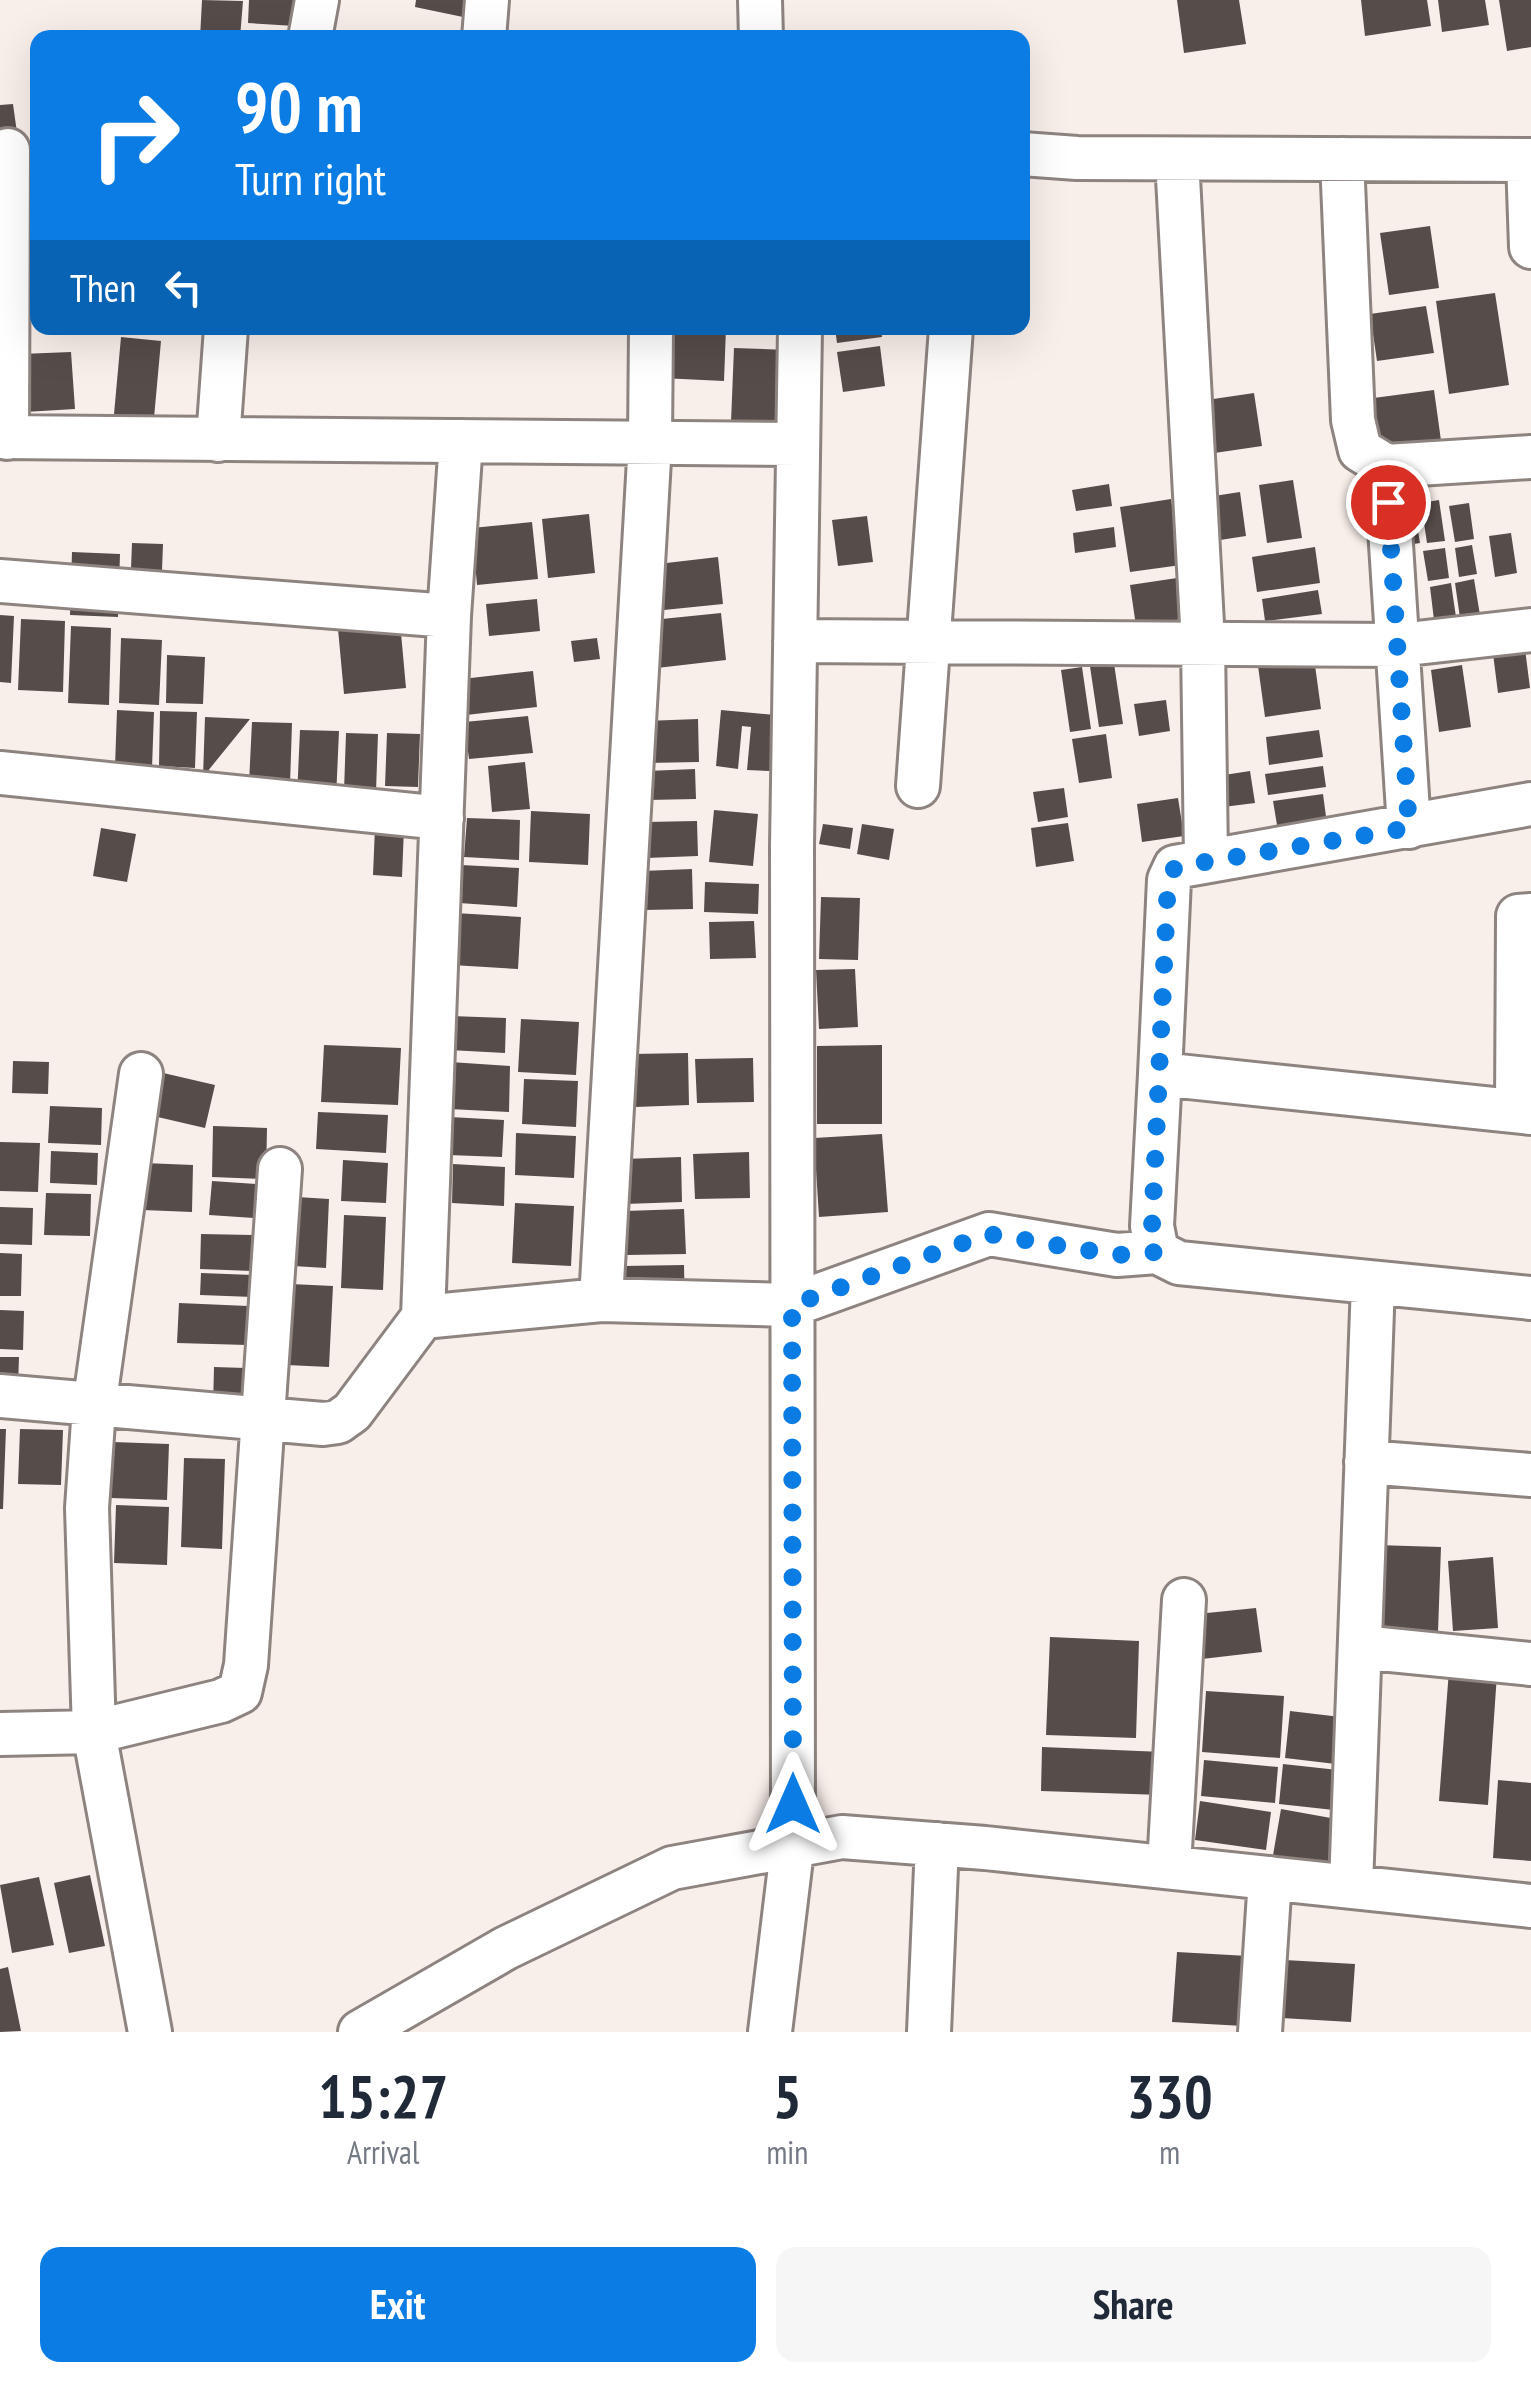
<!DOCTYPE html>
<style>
:root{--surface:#fff;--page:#f6f6f7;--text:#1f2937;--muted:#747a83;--accent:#0a7ce3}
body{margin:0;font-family:"PT Sans Narrow",sans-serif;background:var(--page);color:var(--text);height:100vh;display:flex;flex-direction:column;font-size:38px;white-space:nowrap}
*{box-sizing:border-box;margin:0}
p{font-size:32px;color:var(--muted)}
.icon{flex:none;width:55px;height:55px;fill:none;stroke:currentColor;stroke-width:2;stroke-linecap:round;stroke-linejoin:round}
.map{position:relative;height:2032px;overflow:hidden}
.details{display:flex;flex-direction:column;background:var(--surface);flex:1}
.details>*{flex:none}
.banner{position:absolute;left:30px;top:30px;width:1000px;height:305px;border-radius:20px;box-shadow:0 10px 40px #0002;background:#0a7ce3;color:#fff;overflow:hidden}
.pin{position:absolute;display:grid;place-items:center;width:85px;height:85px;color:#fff;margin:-42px;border:5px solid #fff;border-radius:50%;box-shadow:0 2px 10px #0007}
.me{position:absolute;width:110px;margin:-55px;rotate:0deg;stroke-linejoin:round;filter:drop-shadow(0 0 8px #0008)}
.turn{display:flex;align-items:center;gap:35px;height:210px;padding:0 40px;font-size:45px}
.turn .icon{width:130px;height:130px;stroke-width:2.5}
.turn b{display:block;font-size:70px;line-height:85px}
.then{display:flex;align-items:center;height:95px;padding:0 40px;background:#0003;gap:20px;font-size:38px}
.eta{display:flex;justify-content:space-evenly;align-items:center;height:170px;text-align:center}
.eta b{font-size:60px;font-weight:800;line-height:70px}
.cta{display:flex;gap:20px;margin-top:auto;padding:20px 40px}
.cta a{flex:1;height:115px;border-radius:20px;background:var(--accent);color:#fff;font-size:40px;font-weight:800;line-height:115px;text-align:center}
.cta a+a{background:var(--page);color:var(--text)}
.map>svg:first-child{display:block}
.building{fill:#564d4a}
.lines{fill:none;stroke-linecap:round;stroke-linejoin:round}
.minor-casing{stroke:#8d837f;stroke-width:48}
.minor{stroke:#fff;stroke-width:42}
.route{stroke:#0a7ce3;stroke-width:18;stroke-dasharray:0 32.4}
</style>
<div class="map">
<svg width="1531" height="2032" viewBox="0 0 1531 2032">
<rect width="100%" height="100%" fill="#f9efea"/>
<path class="building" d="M 202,0 L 243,1 L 240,38 L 200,38 Z
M 249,0 L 297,0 L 295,26 L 248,23 Z
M 416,0 L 466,0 L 463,17 L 415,7 Z
M 1177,0 L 1239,0 L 1246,44 L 1184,53 Z
M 1361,0 L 1427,0 L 1431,26 L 1365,36 Z
M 1438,0 L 1485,0 L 1489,25 L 1442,32 Z
M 1499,0 L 1531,0 L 1531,47 L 1507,51 Z
M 13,104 L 18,140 L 0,142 L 0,105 Z
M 18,185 L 38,185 L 38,245 L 19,245 Z
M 1430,226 L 1439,288 L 1389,295 L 1380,233 Z
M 1495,293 L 1509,385 L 1449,394 L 1436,301 Z
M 1426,306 L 1434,353 L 1377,361 L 1370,314 Z
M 663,328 L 726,328 L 724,381 L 661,378 Z
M 835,328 L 881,328 L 882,337 L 837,343 Z
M 121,337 L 161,341 L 152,440 L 112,436 Z
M 880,346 L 885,386 L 843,392 L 837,352 Z
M 734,348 L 789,350 L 786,425 L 731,422 Z
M 71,352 L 75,409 L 25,412 L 21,354 Z
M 1434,390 L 1443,455 L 1376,465 L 1366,399 Z
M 1254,393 L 1262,446 L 1201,455 L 1193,402 Z
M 1293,480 L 1302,538 L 1267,543 L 1259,485 Z
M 1109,484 L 1112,506 L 1076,511 L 1072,490 Z
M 1240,492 L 1246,536 L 1194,544 L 1188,500 Z
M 1171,499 L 1181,565 L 1130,572 L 1120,507 Z
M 1439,500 L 1445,541 L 1427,543 L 1421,503 Z
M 1469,503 L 1474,539 L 1455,542 L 1449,506 Z
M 1414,506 L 1420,543 L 1395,547 L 1390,509 Z
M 589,514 L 595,573 L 548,578 L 542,519 Z
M 867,516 L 873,562 L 838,566 L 832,520 Z
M 532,522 L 538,579 L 477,585 L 472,528 Z
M 1114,527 L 1116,547 L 1075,553 L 1073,533 Z
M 1511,533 L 1517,573 L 1495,577 L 1489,536 Z
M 132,543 L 163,544 L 161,597 L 130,595 Z
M 1472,545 L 1477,574 L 1459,577 L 1455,548 Z
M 1315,547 L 1320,583 L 1257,592 L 1252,557 Z
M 1445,548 L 1449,578 L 1428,581 L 1423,551 Z
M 72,552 L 120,554 L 118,617 L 70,615 Z
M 718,557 L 723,604 L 654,611 L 649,565 Z
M 1177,578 L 1183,619 L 1136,626 L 1130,585 Z
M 1474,579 L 1480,615 L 1460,618 L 1455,583 Z
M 1451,583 L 1456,617 L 1434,620 L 1430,587 Z
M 1318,590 L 1322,614 L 1265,621 L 1262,599 Z
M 537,599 L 540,631 L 489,636 L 486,604 Z
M 721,613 L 726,660 L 657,668 L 652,620 Z
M 0,615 L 14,616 L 11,683 L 0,682 Z
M 21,619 L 65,621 L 63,692 L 18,690 Z
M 400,622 L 406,688 L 344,694 L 338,629 Z
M 71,626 L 111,628 L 109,705 L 68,703 Z
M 121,638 L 162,640 L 159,705 L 119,703 Z
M 597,638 L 600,659 L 574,662 L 571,641 Z
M 1524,641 L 1530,688 L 1498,693 L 1492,646 Z
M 1112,650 L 1123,724 L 1099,727 L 1088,653 Z
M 167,655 L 205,657 L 203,704 L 166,703 Z
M 1314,658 L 1321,709 L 1265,717 L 1258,666 Z
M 1462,665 L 1471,727 L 1439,732 L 1431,670 Z
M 1082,667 L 1091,729 L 1070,732 L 1061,670 Z
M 533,671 L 537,707 L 466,715 L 462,679 Z
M 1166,700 L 1170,731 L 1139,736 L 1134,704 Z
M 117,710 L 154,712 L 152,768 L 115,767 Z
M 721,710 L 775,715 L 770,771 L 747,770 L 751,727 L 742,726 L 738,769 L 716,766 Z
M 160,711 L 197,712 L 195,768 L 159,766 Z
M 528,716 L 533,753 L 469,759 L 464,722 Z
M 205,717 L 250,719 L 203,777 Z
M 698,719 L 699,762 L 646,763 L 645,721 Z
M 252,722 L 292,723 L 290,785 L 249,783 Z
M 300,730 L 339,731 L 336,799 L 297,797 Z
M 1319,730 L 1323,757 L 1269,765 L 1266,737 Z
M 346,733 L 378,734 L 376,792 L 344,791 Z
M 387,733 L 420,734 L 418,787 L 385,786 Z
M 1106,734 L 1112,778 L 1079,783 L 1072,739 Z
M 525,762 L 530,809 L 492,812 L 488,766 Z
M 1323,766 L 1326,787 L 1268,795 L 1265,774 Z
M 695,769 L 696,799 L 648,800 L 647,771 Z
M 1250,771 L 1255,803 L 1215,808 L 1211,777 Z
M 1064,788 L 1068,817 L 1038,822 L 1033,792 Z
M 1323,794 L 1327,824 L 1278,831 L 1273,801 Z
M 1178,798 L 1184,836 L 1142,842 L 1137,804 Z
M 714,810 L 758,814 L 753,866 L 709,862 Z
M 531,811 L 590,814 L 588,865 L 529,862 Z
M 467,818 L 520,820 L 519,860 L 464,857 Z
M 697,821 L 698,856 L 646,858 L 645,822 Z
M 1068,823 L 1074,861 L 1036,867 L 1031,828 Z
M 823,824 L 853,828 L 850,849 L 819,844 Z
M 862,824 L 894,829 L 889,860 L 857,854 Z
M 375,827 L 404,828 L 402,877 L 373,875 Z
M 101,828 L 136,834 L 127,882 L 93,876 Z
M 461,865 L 519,868 L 517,907 L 459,903 Z
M 692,869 L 693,909 L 644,910 L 642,871 Z
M 705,882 L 759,884 L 758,914 L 704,912 Z
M 821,897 L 860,898 L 858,960 L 819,959 Z
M 455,913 L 521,917 L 518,969 L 452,965 Z
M 754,921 L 756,958 L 710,959 L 709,922 Z
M 855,969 L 858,1027 L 819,1029 L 816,970 Z
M 451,1016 L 506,1018 L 505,1053 L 449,1050 Z
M 521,1019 L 579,1022 L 576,1075 L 518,1072 Z
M 324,1045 L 401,1048 L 398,1105 L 321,1102 Z
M 882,1045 L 882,1124 L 817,1124 L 817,1046 Z
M 688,1053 L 689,1105 L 635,1107 L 633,1054 Z
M 753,1058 L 754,1102 L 697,1103 L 695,1059 Z
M 13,1061 L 49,1062 L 48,1094 L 12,1093 Z
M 450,1062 L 510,1066 L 509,1112 L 449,1109 Z
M 159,1072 L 215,1085 L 205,1128 L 149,1115 Z
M 524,1079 L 578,1081 L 576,1127 L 522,1124 Z
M 50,1106 L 102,1108 L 101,1145 L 48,1143 Z
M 318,1112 L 388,1115 L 386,1153 L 316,1149 Z
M 450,1117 L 504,1120 L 502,1157 L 448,1155 Z
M 213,1126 L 267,1128 L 266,1179 L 212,1177 Z
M 516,1133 L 576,1136 L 574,1178 L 515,1175 Z
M 882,1134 L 888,1212 L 819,1217 L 814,1138 Z
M 0,1142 L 40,1143 L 38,1192 L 0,1191 Z
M 51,1151 L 98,1153 L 97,1185 L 50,1183 Z
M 749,1152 L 750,1198 L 695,1199 L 693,1154 Z
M 681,1157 L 682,1202 L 625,1204 L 623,1159 Z
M 343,1160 L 388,1163 L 386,1203 L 341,1201 Z
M 144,1163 L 193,1165 L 192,1212 L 143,1210 Z
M 453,1164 L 505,1167 L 504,1206 L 452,1203 Z
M 212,1181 L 257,1184 L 254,1218 L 209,1215 Z
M 46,1193 L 91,1194 L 90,1236 L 44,1235 Z
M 297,1197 L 329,1199 L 326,1268 L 293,1266 Z
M 515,1203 L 574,1206 L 571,1266 L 512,1263 Z
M 0,1207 L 33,1208 L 32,1245 L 0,1244 Z
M 684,1209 L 686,1254 L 627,1255 L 625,1211 Z
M 344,1215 L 386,1217 L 383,1290 L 341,1288 Z
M 201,1234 L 253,1235 L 252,1271 L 200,1269 Z
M 0,1253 L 22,1254 L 21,1296 L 0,1296 Z
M 684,1265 L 685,1314 L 624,1316 L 623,1266 Z
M 201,1273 L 253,1275 L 253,1297 L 200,1295 Z
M 291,1284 L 333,1286 L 329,1367 L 287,1365 Z
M 179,1303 L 248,1306 L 247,1345 L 177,1343 Z
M 0,1310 L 24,1311 L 23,1350 L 0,1349 Z
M 0,1357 L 19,1357 L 18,1387 L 0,1386 Z
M 214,1367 L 246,1368 L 244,1409 L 213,1407 Z
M 0,1429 L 6,1429 L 3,1509 L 0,1509 Z
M 20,1429 L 63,1430 L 61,1485 L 18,1484 Z
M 113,1442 L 169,1444 L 167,1500 L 111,1498 Z
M 184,1458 L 225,1459 L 222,1549 L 181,1547 Z
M 116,1505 L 169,1507 L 167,1565 L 114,1563 Z
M 1376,1545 L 1441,1547 L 1438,1632 L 1372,1629 Z
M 1493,1557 L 1498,1628 L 1453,1631 L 1448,1561 Z
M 1256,1608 L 1262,1652 L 1202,1659 L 1197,1614 Z
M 1050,1637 L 1139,1641 L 1136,1738 L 1046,1735 Z
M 1449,1670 L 1497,1674 L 1488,1805 L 1439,1801 Z
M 1206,1691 L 1284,1696 L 1280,1758 L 1202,1752 Z
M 1290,1711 L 1349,1718 L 1344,1765 L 1285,1758 Z
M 1042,1747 L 1163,1752 L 1162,1795 L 1041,1791 Z
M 1204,1760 L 1278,1767 L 1275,1803 L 1201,1796 Z
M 1283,1764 L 1347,1771 L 1343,1811 L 1279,1804 Z
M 1498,1780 L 1531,1783 L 1531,1861 L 1493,1858 Z
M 1200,1801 L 1271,1812 L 1266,1850 L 1195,1840 Z
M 1281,1809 L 1342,1820 L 1333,1871 L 1272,1861 Z
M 90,1875 L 105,1946 L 69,1953 L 54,1883 Z
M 39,1877 L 54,1945 L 12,1953 L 0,1885 Z
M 1177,1952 L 1248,1956 L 1243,2026 L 1172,2022 Z
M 1285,1960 L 1355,1964 L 1351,2022 L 1281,2018 Z
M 8,1967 L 21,2031 L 0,2032 L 0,1969 Z"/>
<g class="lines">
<g class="minor-casing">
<path id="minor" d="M 760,0 L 761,38
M 310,38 L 317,0
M 484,38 L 487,0
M 1022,154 L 1077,158 L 1531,160
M 1177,159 L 1203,643 L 1206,859
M 1342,159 L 1353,420 L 1360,450 L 1386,466 L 1531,457
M 1528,160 L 1531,247
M 0,437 L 797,444
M 7,438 L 8,150
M 218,440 L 226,328
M 1386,466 L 1409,827
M 0,581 L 449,616
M 795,641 L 1399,645 L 1531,630
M 0,773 L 442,818
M 918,786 L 951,328
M 141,1074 L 94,1407 L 87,1508 L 94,1732 L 150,2032
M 1160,1074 L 1169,880 L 1175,867 L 1531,804
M 1517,1111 L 1518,916 L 1531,915
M 1531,1113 L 1160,1074 L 1152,1226 L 1157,1252 L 1179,1263 L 1531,1298
M 601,1300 L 650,442 L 651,328
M 423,1317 L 449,616 L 461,441
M 0,1396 L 323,1424 L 338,1422 L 352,1412 L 423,1317 L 601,1300 L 792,1305 L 989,1234 L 1117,1255 L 1157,1252
M 1366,1462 L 1531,1475
M 1360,1647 L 1531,1664
M 0,1734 L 94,1732 L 221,1701 L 240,1692 L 246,1665 L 280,1169
M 1169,1867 L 1184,1600
M 1351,1886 L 1373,1283
M 360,2032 L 506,1948 L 672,1868 L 842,1837 L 985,1848 L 1531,1906
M 770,2032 L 793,1842 L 792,846 L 800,328
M 929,2032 L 937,1844
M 1260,2032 L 1270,1878"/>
</g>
<use href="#minor" class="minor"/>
</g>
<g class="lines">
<path class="route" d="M 793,1804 L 792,1305 L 988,1234 L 1117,1255 L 1157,1252 L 1152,1226 L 1168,880 L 1175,867 L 1409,828 L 1388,502"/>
</g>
</svg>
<div class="pin" style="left:1388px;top:502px;background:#d93025"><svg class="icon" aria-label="arrive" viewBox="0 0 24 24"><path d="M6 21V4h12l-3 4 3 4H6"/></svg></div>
<svg class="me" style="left:793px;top:1804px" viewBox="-20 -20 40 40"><path d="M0-17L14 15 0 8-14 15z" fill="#0a7ce3" stroke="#fff" stroke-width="4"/></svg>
<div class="banner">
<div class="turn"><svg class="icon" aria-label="right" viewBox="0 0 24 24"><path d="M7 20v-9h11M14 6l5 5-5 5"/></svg><div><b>90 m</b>Turn right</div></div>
<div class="then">Then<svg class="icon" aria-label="left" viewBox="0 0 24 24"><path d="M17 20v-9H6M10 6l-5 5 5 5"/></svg></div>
</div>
</div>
<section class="details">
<div class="eta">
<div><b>15:27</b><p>Arrival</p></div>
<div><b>5</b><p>min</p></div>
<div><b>330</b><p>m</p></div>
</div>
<div class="cta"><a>Exit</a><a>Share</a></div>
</section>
